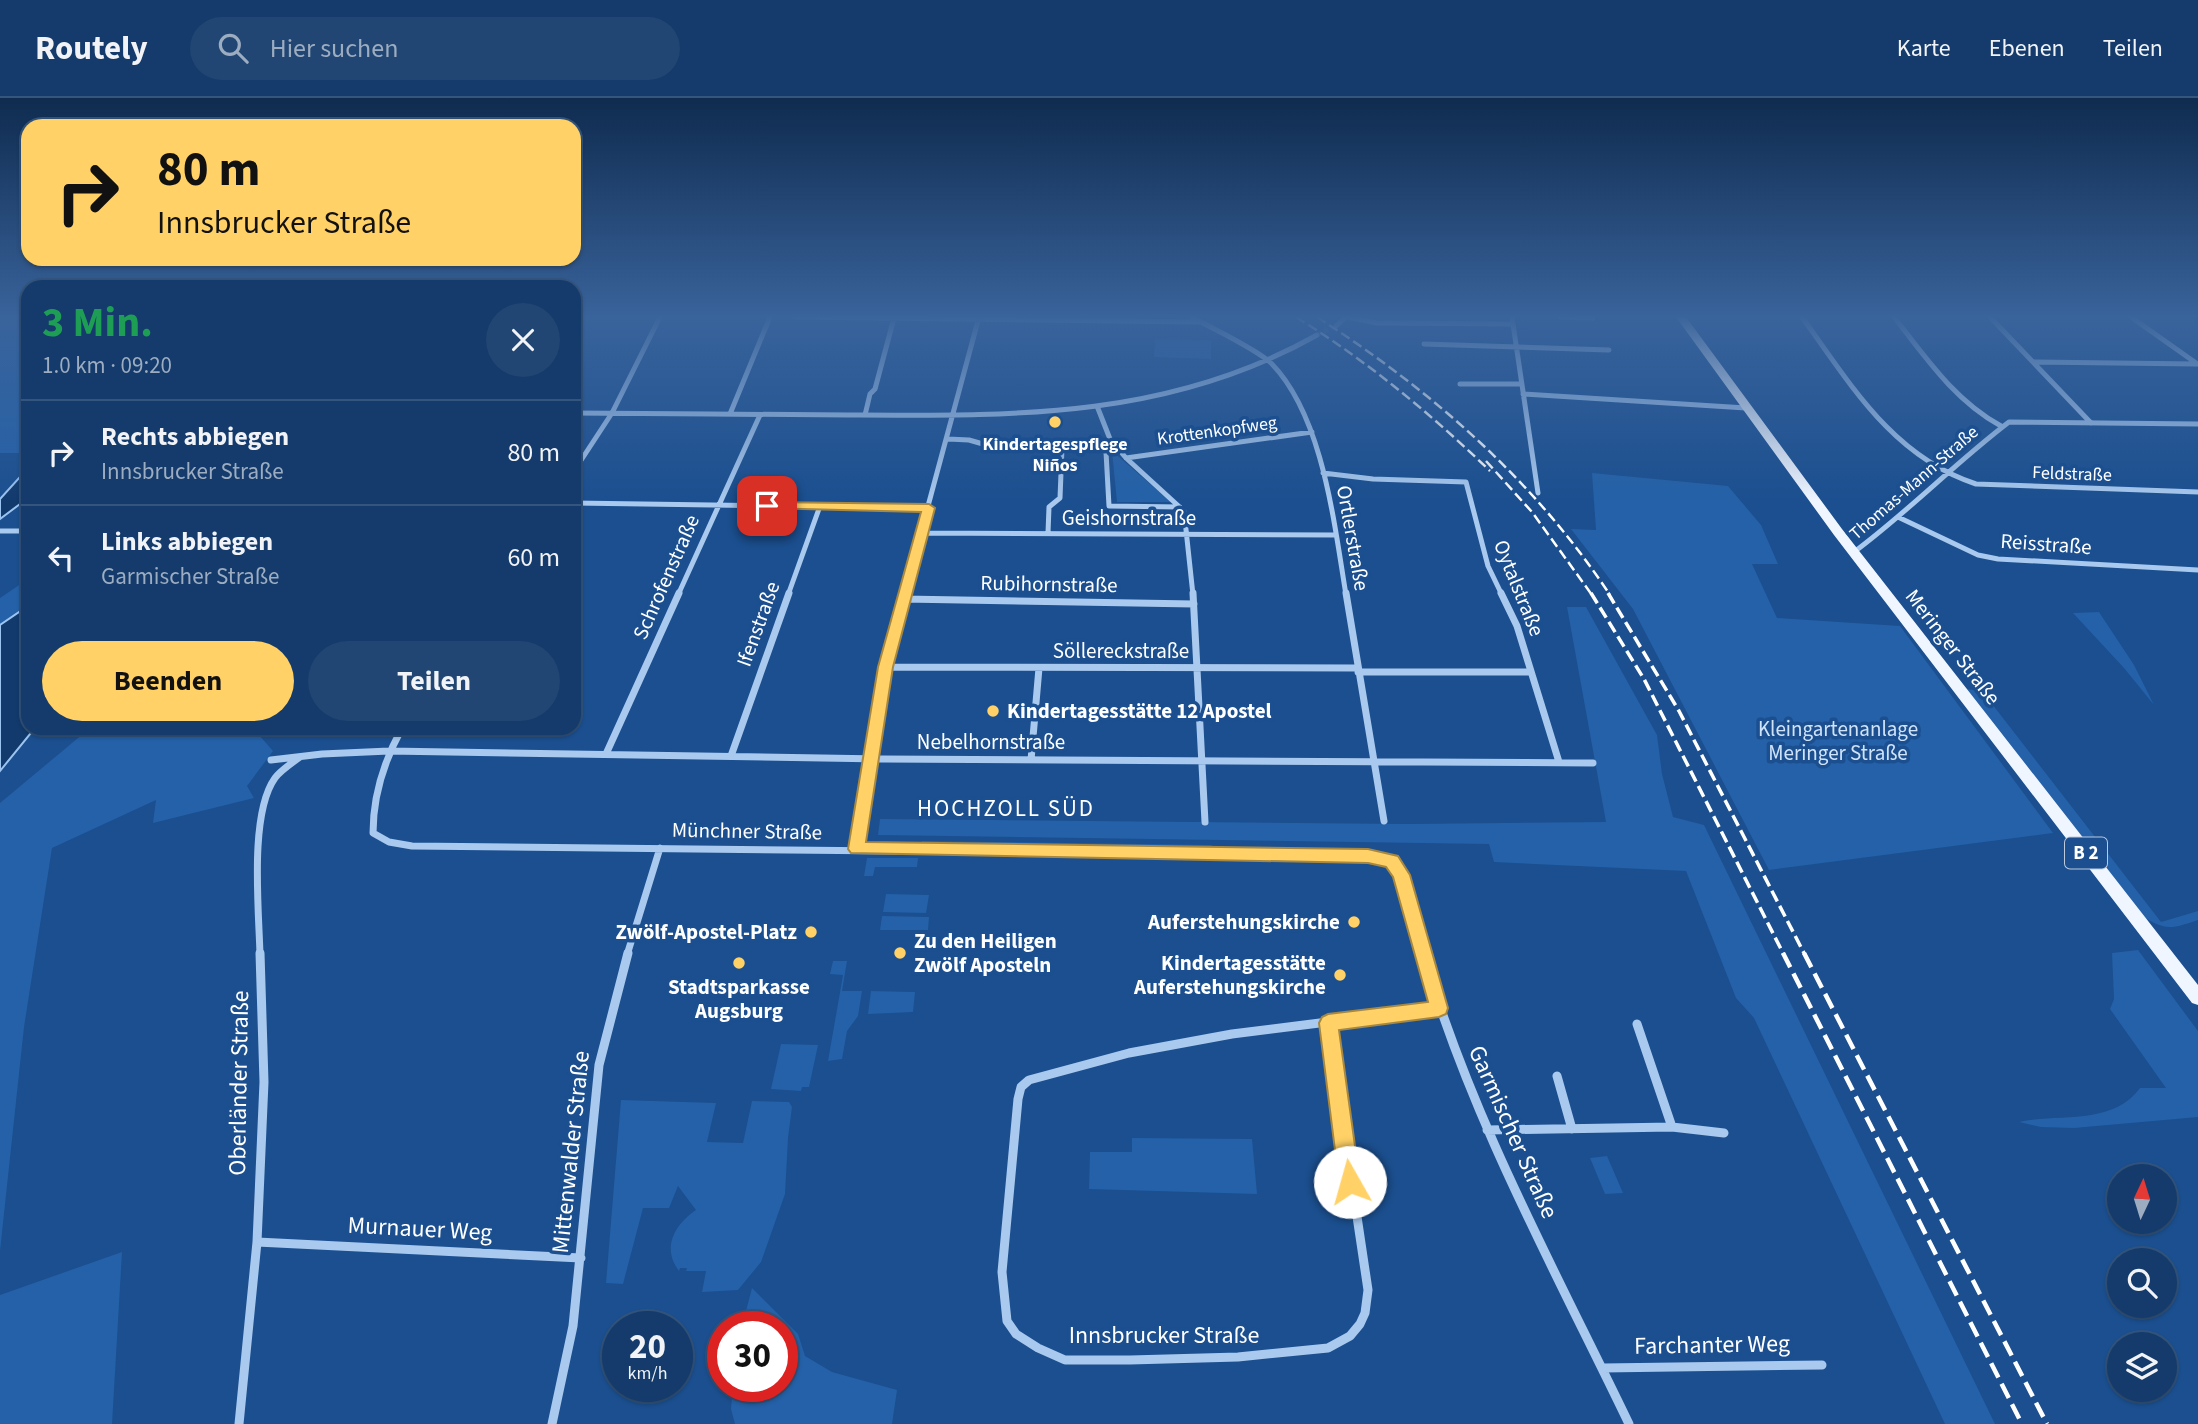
<!DOCTYPE html>
<html lang="de">
<meta charset="utf-8">
<style>
:root{--surface:#143b6b;--page:#214673;--text:#f1f3f6;--muted:#9dadc1;--line:#33557e;--accent:#ffd166}
body{margin:0;font-family:"Source Sans 3",sans-serif;background:var(--page);color:var(--text);height:100vh;display:flex;flex-direction:column;font-size:26px;white-space:nowrap}
*{box-sizing:border-box;margin:0}
p{font-size:23px;color:var(--muted)}
.icon{flex:none;width:38px;height:38px;fill:none;stroke:currentColor;stroke-width:2;stroke-linecap:round;stroke-linejoin:round}
.map{position:relative;flex:1;overflow:hidden}
.side{position:absolute;left:21px;top:182px;width:560px;height:455px;display:flex;flex-direction:column;background:var(--surface);border-radius:21px;box-shadow:0 2px 5px #0004,0 0 0 2px var(--line)}
.side>*{flex:none}
.guide{position:absolute;left:21px;top:21px;width:560px;height:147px;border-radius:21px;box-shadow:0 2px 5px #0004,0 0 0 2px var(--line);background:#ffd166;color:#111;overflow:hidden}
.needle{width:46px;rotate:4deg}
.tools{position:absolute;left:2107px;top:1066px;display:grid;gap:14px}
.tools a{display:grid;place-items:center;width:70px;height:70px;border-radius:50%;background:var(--surface);box-shadow:0 2px 5px #0004,0 0 0 2px var(--line);font-size:35px}
.speed{position:absolute;left:602px;top:1213px;display:flex;gap:14px;font-size:35px;font-weight:700;text-align:center}
.speed>*{display:grid;place-content:center;width:91px;height:91px;border-radius:50%;background:var(--surface);box-shadow:0 2px 5px #0004,0 0 0 2px var(--line);line-height:1}
.speed small{font-size:18px;font-weight:400}
.speed .limit{border:10px solid #d22;background:#fff;color:#111}
.pin{position:absolute;display:grid;place-items:center;width:60px;height:60px;color:#fff;margin:-30px;border-radius:14px;box-shadow:0 4px 10px #0006}
.me{position:absolute;width:77px;margin:-38px;rotate:353deg;stroke-linejoin:round;filter:drop-shadow(0 0 5px #0008)}
.turn{display:flex;align-items:center;gap:24px;height:147px;padding:0 21px;font-size:32px}
.turn .icon{width:91px;height:91px;stroke-width:2.5}
.turn b{display:block;font-size:49px;line-height:60px}
.round{display:grid;place-items:center;flex:none;width:74px;height:74px;border-radius:37px;background:var(--page)}
.overview{display:flex;align-items:center;justify-content:space-between;height:119px;padding:0 21px}
h1{font-size:42px;font-weight:700;line-height:52px;color:#1e9e55}
.primary-button{display:flex;gap:14px;margin-top:auto;padding:14px 21px}
.primary-button a{flex:1;height:80px;border-radius:42px;background:var(--accent);color:#111;font-size:28px;font-weight:700;line-height:80px;text-align:center}
.primary-button a+a{background:var(--page);color:var(--text)}
ul{padding:0;list-style:none}
li{display:flex;align-items:center;gap:21px;height:105px;padding:0 21px;border-top:2px solid var(--line)}
li div{flex:1}
li b{display:block;font-size:26px}
li em{font-style:normal}
header{display:flex;align-items:center;gap:42px;box-sizing:border-box;height:98px;padding:0 35px;background:var(--surface);border-bottom:2px solid var(--line)}
header strong{font-size:33px}
nav{display:flex;gap:38px;margin-inline-start:auto;font-size:24px}
.search{width:490px;height:63px;background:var(--page);display:flex;align-items:center;gap:18px;box-sizing:border-box;padding:0 24px;border-radius:38px;color:var(--muted);font-size:26px}
.map>svg:first-child{display:block}
.green{fill:#2461a8}
.water{fill:#123a6d;stroke:#9cc4f0;stroke-width:2}
.lines{fill:none;stroke-linecap:round;stroke-linejoin:round}
.minor-tunnel{stroke:#3d69a0;stroke-width:5;stroke-dasharray:5 2.5;stroke-linecap:butt}
.minor-far2{stroke:#a9c9ee;stroke-width:5}
.minor-far1{stroke:#a9c9ee;stroke-width:7}
.minor{stroke:#a9c9ee;stroke-width:9}
.primary{fill:#f0f6ff;fill-rule:evenodd}
.rail-far2{stroke:#fff;stroke-width:2.5;stroke-dasharray:10 4.5;stroke-linecap:butt}
.rail-far1{stroke:#fff;stroke-width:3.5;stroke-dasharray:12 5;stroke-linecap:butt}
.rail{stroke:#fff;stroke-width:4.5;stroke-dasharray:16 7;stroke-linecap:butt}
.route{fill:#ffd166;stroke:#a68842;stroke-width:2}
.poi-dot{fill:#ffd166;stroke:#1b4f8f;stroke-width:2.5}
.labels{text-anchor:middle;dominant-baseline:central;stroke-width:7;stroke-linejoin:round;paint-order:stroke}
.far-street-label{font-size:18px;fill:#fff;stroke:#1b4f8f}
.far-poi-label{font-size:18px;font-weight:bold;fill:#fff;stroke:#1b4f8f}
.shield{fill:#1b4f8f;stroke:#bbcadd;stroke-width:2}
.shield-label{font-size:19px;font-weight:bold;fill:#fff}
.street-label{font-size:21px;fill:#fff;stroke:#1b4f8f}
.poi-label{font-size:21px;font-weight:bold;fill:#fff;stroke:#1b4f8f;text-anchor:end}
.park-label{font-size:21px;fill:#cfe3fa;stroke:#1b4f8f}
.neighbourhood-label{font-size:23px;letter-spacing:2px;fill:#fff;stroke:#1b4f8f}
.near-street-label{font-size:24px;fill:#fff;stroke:#1b4f8f}
</style>
<header>
<strong>Routely</strong>
<div class="search"><svg class="icon" aria-label="search" viewBox="0 0 24 24"><circle cx="10" cy="10" r="6"/><path d="M15 15l6 6"/></svg>Hier suchen</div>
<nav><a>Karte</a><a>Ebenen</a><a>Teilen</a></nav>
</header>
<div class="map">
<svg width="2198" height="1326" viewBox="0 0 2198 1326">
<rect width="100%" height="100%" fill="#1b4f8f"/>
<path class="green" d="M 0,219 L 28,219 L 28,355 L 0,355 Z
M 1155,241 L 1211,242 L 1211,261 L 1154,259 Z
M 1112,353 L 1171,404 L 1117,404 Z
M 1592,375 L 1728,388 L 1761,427 L 1778,466 L 1752,466 L 1777,520 L 1900,528 L 2053,735 L 1769,772 L 1633,511 L 1571,431 L 1596,432 Z
M 28,481 L 28,508 L 0,527 L 0,500 Z
M 1567,509 L 1586,509 L 1657,637 L 1662,676 L 1673,719 L 1704,727 L 1995,1326 L 1945,1326 L 1754,920 L 1736,900 L 1686,773 L 1494,764 L 1489,746 L 878,737 L 880,721 L 1409,726 L 1606,724 Z
M 2099,514 L 2134,567 L 2154,607 L 2124,570 L 2073,515 Z
M 1966,591 L 1982,593 L 2161,824 L 2198,813 L 2198,822 C 2172,831 2166,833 2142,818 Z
M 90,630 L 253,630 L 273,653 L 247,688 L 254,700 L 153,725 L 156,702 L 52,750 L 24,929 L 0,1153 L 0,705 Z
M 922,743 L 1211,747 L 1213,749 L 922,746 Z
M 867,760 L 918,760 L 917,769 L 875,769 L 873,778 L 864,778 Z
M 886,796 L 929,797 L 926,815 L 883,814 Z
M 882,818 L 929,819 L 928,832 L 880,832 Z
M 2138,852 L 2198,933 L 2198,1019 L 2074,1030 L 2041,1029 L 2019,1024 C 2060,1015 2112,1028 2140,990 L 2166,990 L 2110,911 L 2114,901 L 2112,855 Z
M 833,863 L 847,863 L 842,893 L 862,893 L 858,918 L 847,933 L 842,961 L 828,963 L 843,877 L 830,876 Z
M 871,893 L 915,894 L 913,914 L 868,916 Z
M 781,946 L 818,947 L 809,989 L 802,989 L 801,993 L 771,991 Z
M 621,1002 L 716,1005 L 707,1044 L 743,1045 L 752,1003 L 789,1004 L 792,1009 L 788,1040 L 785,1096 L 761,1164 L 738,1192 L 702,1194 L 706,1173 L 686,1173 L 687,1170 L 680,1170 L 679,1173 C 661,1150 675,1126 696,1112 L 678,1088 L 669,1110 L 643,1110 L 623,1186 L 606,1185 Z
M 1132,1040 L 1252,1041 L 1257,1096 L 1089,1091 L 1090,1054 L 1132,1054 Z
M 1607,1058 L 1623,1095 L 1605,1096 L 1590,1060 Z
M 122,1154 L 112,1326 L 0,1326 L 0,1197 Z
M 752,1190 L 798,1236 L 805,1258 L 832,1274 L 897,1292 L 892,1326 L 735,1326 L 731,1311 L 733,1288 L 782,1288 L 782,1228 L 742,1228 Z"/>
<path class="water" d="M 28,370 L 28,400 L 0,421 L 0,401 Z
M 28,508 L 28,630 L 35,630 L 0,673 L 0,527 Z"/>
<g class="lines">
<path class="minor-tunnel" d="M 1317,237 L 1336,228"/>
<path class="minor-far2" d="M 795,219 L 1200,224
M 1192,219 C 1213,231 1255,250 1271,265 C 1323,318 1334,425 1346,497
M 1348,219 L 1377,225 L 1513,226
M 1512,219 L 1538,395
M 1560,219 L 1593,220
M 1802,219 C 1851,287 1893,359 1976,386 L 2198,394
M 1894,219 C 1926,260 1955,303 2001,328
M 1990,219 L 2091,325
M 2131,219 L 2196,265
M 1336,228 L 1346,219
M 1424,246 L 1609,252
M 2034,264 L 2197,266
M 1460,286 L 1521,286
M 1523,296 L 1746,310
M 1097,308 L 1110,341 L 1126,360 L 1184,413 L 1193,497
M 574,315 C 666,316 757,316 849,317 C 1014,318 1168,321 1317,237
M 730,316 L 770,219
M 865,317 L 870,296 L 875,291 L 894,220
M 948,341 L 969,342 L 997,350 L 1062,350 L 1060,400 L 1049,409 L 1048,435
M 1110,341 L 1106,354 L 1109,408 L 1180,409
M 1126,360 L 1312,334
M 574,373 L 612,315 L 660,219
M 1323,375 L 1373,381 L 1466,384 L 1488,468 L 1502,497
M 574,405 L 929,410
M 1900,420 L 1978,457 L 1998,461 L 2198,472
M 0,433 L 28,433
M 922,435 L 1336,437
M 1854,454 C 1908,414 1955,365 2009,324 L 2198,326
M 678,497 L 760,317
M 788,497 L 820,408
M 904,497 L 979,219"/>
<path class="minor-far1" d="M 1193,495 L 1205,724
M 1346,495 L 1384,723
M 1501,495 L 1517,528 L 1559,664
M 904,501 L 1194,506
M 885,569 L 1357,570
M 1358,574 L 1531,574
M 402,630 C 384,663 373,697 373,735 L 389,744 L 412,748 L 1368,758 L 1392,763 L 1401,777 L 1424,857
M 606,656 L 679,495
M 731,658 L 789,495
M 271,662 L 322,656 L 389,653 L 882,661 L 1593,665
M 1031,662 L 1039,570
M 857,751 L 885,569 L 905,495
M 260,857 C 259,813 249,716 275,680 C 281,672 292,665 300,659
M 627,857 L 660,750"/>
<path class="minor" d="M 1423,855 C 1471,1020 1555,1172 1629,1326
M 1328,925 L 1368,1192 L 1365,1215 L 1360,1226 L 1350,1238 L 1328,1250 L 1238,1259 L 1130,1262 L 1065,1262 L 1038,1250 L 1016,1236 L 1007,1223 L 1002,1174 L 1018,1001 L 1021,989 L 1029,982 L 1129,955 L 1232,936 L 1439,910
M 1637,926 L 1672,1029
M 1557,978 L 1572,1031
M 1487,1032 L 1672,1029 L 1724,1035
M 257,1144 L 581,1160
M 1603,1270 L 1822,1267
M 239,1326 L 257,1144 L 264,984 L 260,855
M 552,1326 L 573,1228 L 599,967 L 628,855"/>
<path class="primary" d="M 1676,219 L 1686,219 L 1842,431 L 2198,887 L 2198,907 L 2192,905 L 1834,437 Z"/>
<path class="rail-far2" d="M 1296,219 C 1367,263 1430,315 1490,373
M 1317,219 C 1432,293 1534,382 1610,497
M 1486,363 L 1532,414 L 1592,497"/>
<path class="rail-far1" d="M 1591,495 L 1644,581 L 1784,857
M 1608,495 L 1679,613 L 1805,857"/>
<path class="rail" d="M 1783,855 L 2022,1326
M 1804,855 L 2047,1326"/>
</g>
<linearGradient id="sky" x2="0" y2="1"><stop stop-color="#0f2b4f"/><stop offset="0.54" stop-color="#39639b"/><stop offset="1" stop-color="#39639b" stop-opacity="0"/></linearGradient>
<rect width="2198" height="404" fill="url(#sky)"/>
<path class="route" d="M 767,404 L 929,406 L 935,410 L 893,569 L 866,744 L 1368,751 L 1398,758 L 1410,777 L 1448,910 L 1446,916 L 1439,919 L 1339,932 L 1360,1084 L 1357,1091 L 1350,1094 L 1342,1091 L 1339,1084 L 1319,925 L 1322,919 L 1328,916 L 1428,904 L 1393,779 L 1386,769 L 1368,765 L 851,755 L 848,751 L 878,569 L 921,414 L 763,410 L 761,408 Z"/>
<g class="poi-dot">
<circle cx="1055" cy="324" r="7"/>
<circle cx="993" cy="613" r="7"/>
<circle cx="1354" cy="824" r="7"/>
<circle cx="811" cy="834" r="7"/>
<circle cx="900" cy="855" r="7"/>
<circle cx="739" cy="865" r="7"/>
<circle cx="1340" cy="877" r="7"/>
</g>
<g class="labels">
<g class="far-street-label">
<text transform="translate(1217 333) rotate(-8)">Krottenkopfweg</text>
<text transform="translate(2072 376) rotate(2)">Feldstraße</text>
<text transform="translate(1914 385) rotate(-41)">Thomas-Mann-Straße</text>
</g>
<g class="far-poi-label">
<text x="1055" y="346">Kindertagespflege<tspan x="1055" dy="21">Niños</tspan></text>
</g>
<rect class="shield" x="2065" y="739.5" width="42" height="31" rx="5"/>
<g class="shield-label">
<text x="2086" y="755">B 2</text>
</g>
<g class="street-label">
<text x="1129" y="420">Geishornstraße</text>
<text transform="translate(1353 440) rotate(80)">Ortlerstraße</text>
<text transform="translate(2046 446) rotate(4)">Reisstraße</text>
<text transform="translate(666 479) rotate(-66)">Schrofenstraße</text>
<text transform="translate(1049 486) rotate(1)">Rubihornstraße</text>
<text transform="translate(1519 490) rotate(68)">Oytalstraße</text>
<text transform="translate(758 526) rotate(-70)">Ifenstraße</text>
<text transform="translate(1953 549) rotate(52)">Meringer Straße</text>
<text x="1121" y="553">Söllereckstraße</text>
<text x="991" y="644">Nebelhornstraße</text>
<text transform="translate(747 733) rotate(1)">Münchner Straße</text>
</g>
<g class="poi-label">
<text x="1007" y="613" text-anchor="start">Kindertagesstätte 12 Apostel</text>
<text x="1340" y="824">Auferstehungskirche</text>
<text x="797" y="834">Zwölf-Apostel-Platz</text>
<text x="914" y="843" text-anchor="start">Zu den Heiligen<tspan x="914" dy="24">Zwölf Aposteln</tspan></text>
<text x="1326" y="865">Kindertagesstätte<tspan x="1326" dy="24">Auferstehungskirche</tspan></text>
<text x="739" y="889" text-anchor="middle">Stadtsparkasse<tspan x="739" dy="24">Augsburg</tspan></text>
</g>
<g class="park-label">
<text x="1838" y="631">Kleingartenanlage<tspan x="1838" dy="24">Meringer Straße</tspan></text>
</g>
<g class="neighbourhood-label">
<text x="1006" y="710">HOCHZOLL SÜD</text>
</g>
<g class="near-street-label">
<text transform="translate(239 985) rotate(-89)">Oberländer Straße</text>
<text transform="translate(1513 1034) rotate(66)">Garmischer Straße</text>
<text transform="translate(571 1054) rotate(-84)">Mittenwalder Straße</text>
<text transform="translate(420 1131) rotate(3)">Murnauer Weg</text>
<text x="1164" y="1237">Innsbrucker Straße</text>
<text transform="translate(1712 1247) rotate(-1)">Farchanter Weg</text>
</g>
</g>
</svg>
<div class="tools">
<a><svg class="needle" viewBox="-14 -14 28 28"><path d="M0-13l5 13h-10z" fill="#e53935"/><path d="M0 13l5-13h-10z" fill="#9dadc1"/></svg></a>
<a><svg class="icon" aria-label="search" viewBox="0 0 24 24"><circle cx="10" cy="10" r="6"/><path d="M15 15l6 6"/></svg></a>
<a><svg class="icon" aria-label="layers" viewBox="0 0 24 24"><path d="M12 4l9 5-9 5-9-5zM3 14l9 5 9-5"/></svg></a>
</div>
<div class="speed"><div>20<small>km/h</small></div><div class="limit">30</div></div>
<div class="pin" style="left:767px;top:408px;background:#d93025"><svg class="icon" aria-label="arrive" viewBox="0 0 24 24"><path d="M6 21V4h12l-3 4 3 4H6"/></svg></div>
<svg class="me" style="left:1350px;top:1084px" viewBox="-20 -20 40 40"><circle r="19" fill="#fff"/><path d="M0-13L10 11 0 6-10 11z" fill="#ffd166"/></svg>
<div class="guide">
<div class="turn"><svg class="icon" aria-label="right" viewBox="0 0 24 24"><path d="M7 20v-9h11M14 6l5 5-5 5"/></svg><div><b>80 m</b>Innsbrucker Straße</div></div>
</div>
<section class="side">
<div class="overview"><div><h1>3 Min.</h1><p>1.0 km · 09:20</p></div><a class="round"><svg class="icon" aria-label="close" viewBox="0 0 24 24"><path d="M6 6l12 12M18 6L6 18"/></svg></a></div>
<ul>
<li><svg class="icon" aria-label="right" viewBox="0 0 24 24"><path d="M7 20v-9h11M14 6l5 5-5 5"/></svg><div><b>Rechts abbiegen</b><p>Innsbrucker Straße</p></div><em>80 m</em></li>
<li><svg class="icon" aria-label="left" viewBox="0 0 24 24"><path d="M17 20v-9H6M10 6l-5 5 5 5"/></svg><div><b>Links abbiegen</b><p>Garmischer Straße</p></div><em>60 m</em></li>
</ul>
<div class="primary-button"><a>Beenden</a><a>Teilen</a></div>
</section>
</div>
